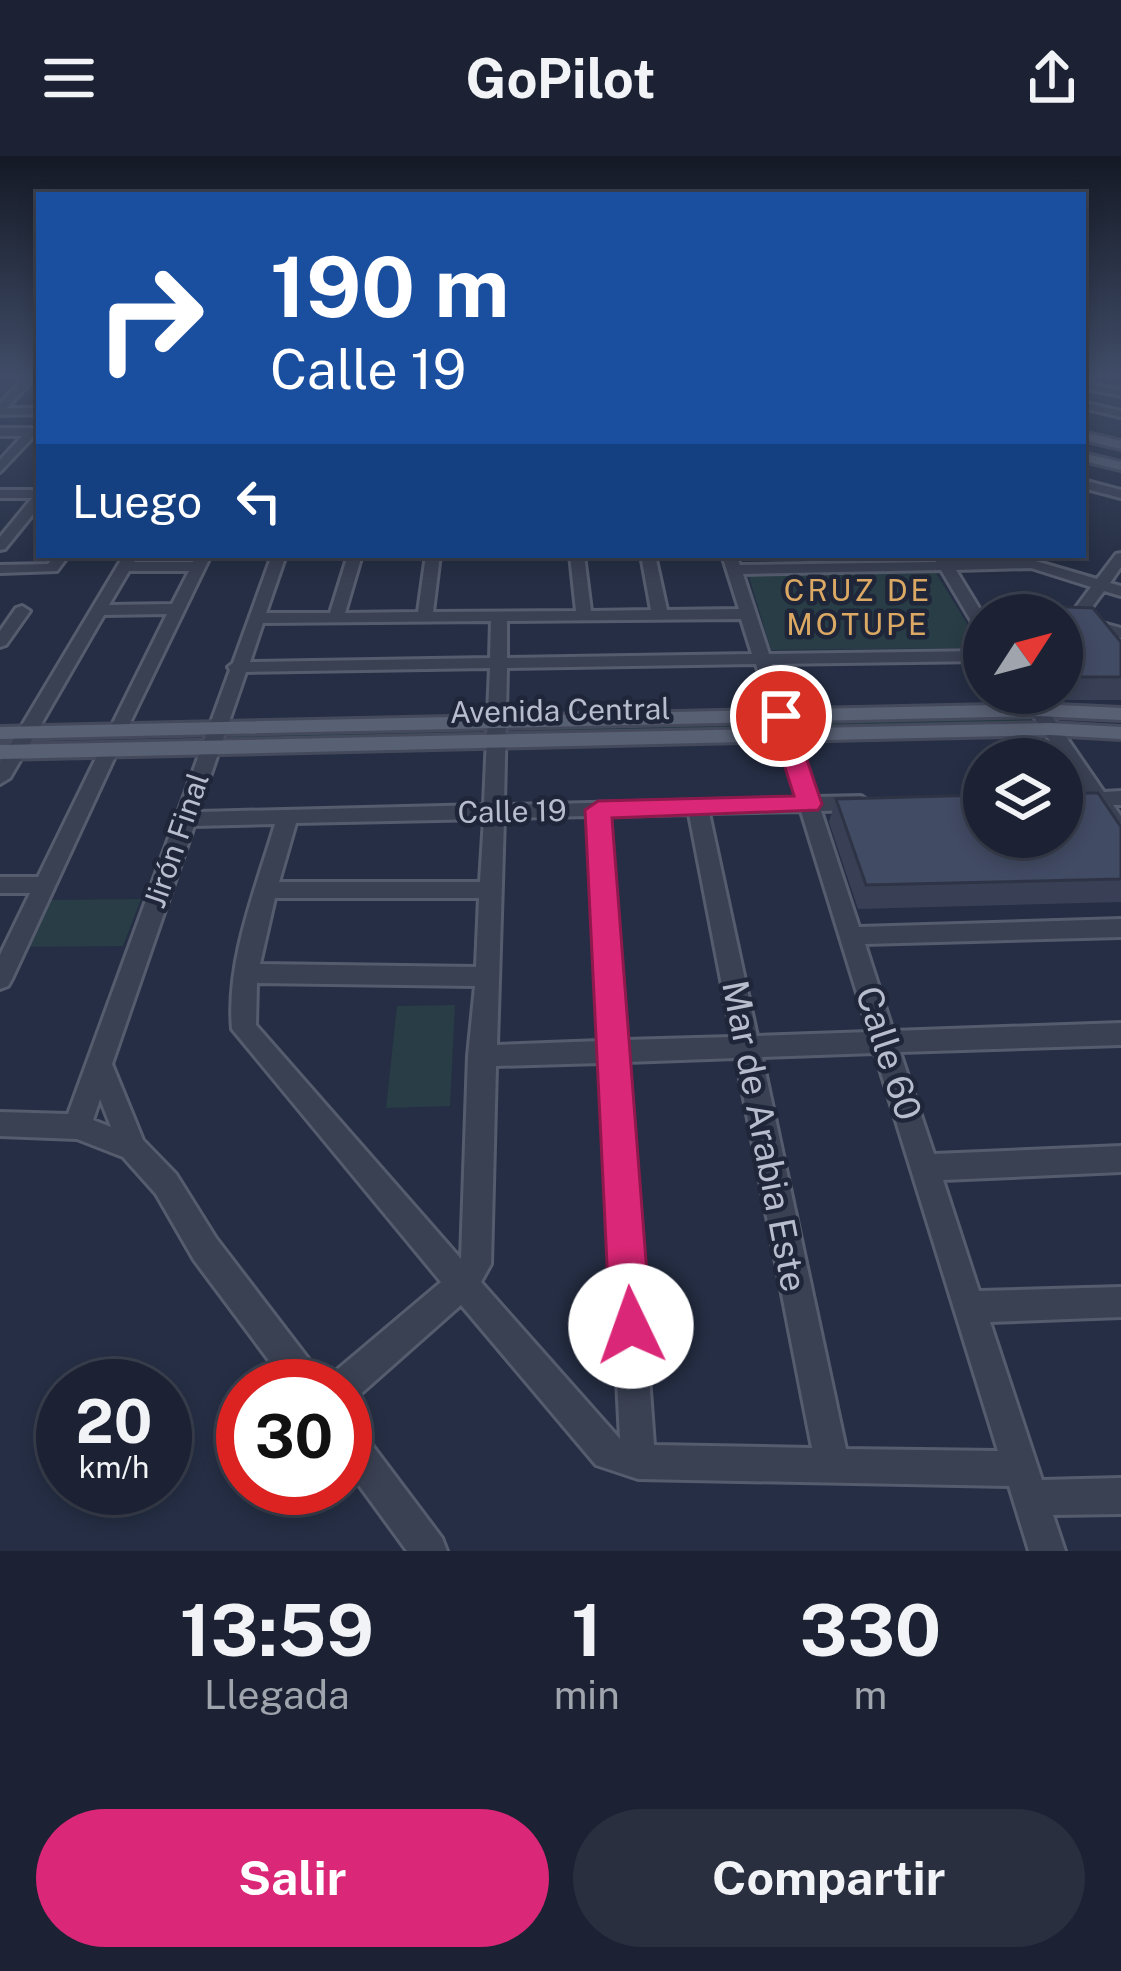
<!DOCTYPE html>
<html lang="es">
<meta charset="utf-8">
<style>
:root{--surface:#1c2233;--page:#292f3f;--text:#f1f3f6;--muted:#a0a4ac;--line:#3a3f4e;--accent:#db2777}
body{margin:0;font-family:"Public Sans",sans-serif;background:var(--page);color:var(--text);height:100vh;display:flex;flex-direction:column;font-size:45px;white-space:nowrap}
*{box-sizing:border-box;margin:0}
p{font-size:39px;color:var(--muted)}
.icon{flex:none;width:66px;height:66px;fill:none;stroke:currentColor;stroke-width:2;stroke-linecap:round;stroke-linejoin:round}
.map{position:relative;height:1395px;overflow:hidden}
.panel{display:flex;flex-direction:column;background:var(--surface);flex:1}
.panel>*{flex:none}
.top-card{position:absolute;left:36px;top:36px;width:1050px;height:366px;border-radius:0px;box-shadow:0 6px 18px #0003,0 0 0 3px var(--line);background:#1a4fa0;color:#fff;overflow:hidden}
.needle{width:78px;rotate:54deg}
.controls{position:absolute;left:963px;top:438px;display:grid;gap:24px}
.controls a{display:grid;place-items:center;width:120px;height:120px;border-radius:50%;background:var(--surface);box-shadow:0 6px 18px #0003,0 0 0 3px var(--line);font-size:60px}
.speed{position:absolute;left:36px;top:1203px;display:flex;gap:24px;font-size:60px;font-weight:700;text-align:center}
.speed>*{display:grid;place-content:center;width:156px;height:156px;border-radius:50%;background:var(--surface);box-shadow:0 6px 18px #0003,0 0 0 3px var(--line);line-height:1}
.speed small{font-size:30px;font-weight:400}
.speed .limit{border:18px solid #d22;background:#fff;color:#111}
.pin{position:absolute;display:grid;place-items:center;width:102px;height:102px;color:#fff;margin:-51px;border:6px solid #fff;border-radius:50%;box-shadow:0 3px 12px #0007}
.me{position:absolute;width:132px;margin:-66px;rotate:357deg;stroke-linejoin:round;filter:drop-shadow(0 0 9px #0008)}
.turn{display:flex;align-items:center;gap:42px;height:252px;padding:0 36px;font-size:54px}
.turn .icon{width:156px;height:156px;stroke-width:2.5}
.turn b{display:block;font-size:84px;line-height:102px}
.then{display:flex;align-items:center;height:114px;padding:0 36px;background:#0003;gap:24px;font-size:45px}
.eta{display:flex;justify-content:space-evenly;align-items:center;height:204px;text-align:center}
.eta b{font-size:72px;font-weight:700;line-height:84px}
.primary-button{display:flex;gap:24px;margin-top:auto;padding:24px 36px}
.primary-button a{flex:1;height:138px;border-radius:72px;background:var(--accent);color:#fff;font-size:48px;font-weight:700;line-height:138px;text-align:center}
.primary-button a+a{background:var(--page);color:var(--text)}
header{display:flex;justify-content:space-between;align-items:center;height:156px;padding:0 36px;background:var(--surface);font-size:54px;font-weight:700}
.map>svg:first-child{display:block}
.green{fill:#283d45}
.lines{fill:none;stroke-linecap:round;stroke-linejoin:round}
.minor-casing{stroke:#555c6d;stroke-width:6}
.major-casing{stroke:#444a5c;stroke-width:6}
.minor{fill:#3a4153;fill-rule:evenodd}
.major{fill:#586073;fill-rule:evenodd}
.wall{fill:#394056}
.building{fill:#424b64;stroke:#2e3446;stroke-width:3}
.route{fill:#db2777;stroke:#8e194d;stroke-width:3}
.labels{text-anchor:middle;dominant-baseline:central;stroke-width:9;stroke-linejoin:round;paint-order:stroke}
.far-quarter-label{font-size:30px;letter-spacing:3px;fill:#dba964;stroke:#1f2639}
.street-label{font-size:30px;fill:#b7bdcd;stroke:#1f2639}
.near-street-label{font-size:36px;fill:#b7bdcd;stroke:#1f2639}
</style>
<header><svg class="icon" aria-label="menu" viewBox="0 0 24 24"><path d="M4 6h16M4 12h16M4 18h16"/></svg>GoPilot<svg class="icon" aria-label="share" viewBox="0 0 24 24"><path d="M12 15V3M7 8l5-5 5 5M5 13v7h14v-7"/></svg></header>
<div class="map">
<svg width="1121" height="1395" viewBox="0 0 1121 1395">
<rect width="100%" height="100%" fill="#252e44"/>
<path class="green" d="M 936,417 L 982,492 L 771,494 L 748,418 Z
M 1027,558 L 1035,570 L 802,574 L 798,563 Z
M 769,565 L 770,575 L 521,580 L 523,570 Z
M 479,571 L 479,581 L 229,585 L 231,576 Z
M 141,743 L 123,790 L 20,791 L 44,744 Z
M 455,849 L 450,950 L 386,952 L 397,850 Z"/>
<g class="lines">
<g class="minor-casing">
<path id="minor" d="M 26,220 L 37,220 L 7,252 L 39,252 L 39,258 L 0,259 L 0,247 Z
M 1083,226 L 1121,234 L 1121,240 L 1083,232 Z
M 1083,246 L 1121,255 L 1121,261 L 1083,252 Z
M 0,272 L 32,272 L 38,276 L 0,316 L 0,304 L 22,280 L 0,280 Z
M 1083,324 L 1121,334 L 1121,342 L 1083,332 Z
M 0,334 L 39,334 L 39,351 L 5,393 L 0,394 L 0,381 L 32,342 L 0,342 Z
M 1121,397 L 1121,411 L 1110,427 L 1121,430 L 1121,440 L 1104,435 L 1084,462 L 1121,472 L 1121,482 L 1068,462 L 1091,431 L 1031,412 L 956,414 L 984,460 L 984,478 L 976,473 L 941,414 L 743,418 L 769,498 L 984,495 L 984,505 L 772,508 L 816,641 L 861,640 L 871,647 L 861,654 L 821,655 L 859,771 L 1121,763 L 1121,781 L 865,788 L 893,875 L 1121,867 L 1121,889 L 900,896 L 934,998 L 1121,990 L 1121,1016 L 943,1024 L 979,1135 L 1121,1131 L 1121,1161 L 990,1166 L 1042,1324 L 1121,1322 L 1121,1358 L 1053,1359 L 1065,1395 L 1029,1395 L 1009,1330 L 638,1323 L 596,1309 L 461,1149 L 356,1242 L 345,1246 L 345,1230 L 328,1230 L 332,1218 L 441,1126 L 232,873 C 226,804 256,733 275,668 L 194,670 L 112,908 L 143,984 L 176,1018 L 216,1082 L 320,1218 L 324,1230 L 288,1230 L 194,1104 L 156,1038 L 123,1001 L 77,983 L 0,980 L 0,956 L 68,958 L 230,514 L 228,511 L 233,507 L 272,399 L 286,399 L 266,457 L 330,457 L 348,399 L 362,399 L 345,457 L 418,456 L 426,399 L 440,399 L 433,456 L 576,455 L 570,399 L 584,399 L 591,455 L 651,454 L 641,399 L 655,399 L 667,454 L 739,453 L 722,399 L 736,399 L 740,409 L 936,406 L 936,399 L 946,399 L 950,405 L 1032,404 L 1097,423 L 1116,398 ZM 741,463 L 752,498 L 507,502 L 507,465 ZM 491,465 L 490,502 L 250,506 L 263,467 ZM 756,508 L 797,642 L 504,649 L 507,512 ZM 490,512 L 484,649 L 198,656 L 246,516 ZM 801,655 L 869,876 L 757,880 L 709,657 ZM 689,658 L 732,881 L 625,884 L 608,660 ZM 588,660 L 600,885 L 497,889 L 504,662 ZM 484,663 L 480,726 L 279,726 L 296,667 ZM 275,742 L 479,742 L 476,811 L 260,808 ZM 257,827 L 475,830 L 468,900 L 461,1103 L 256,869 ZM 875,897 L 998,1295 L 846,1293 L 762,901 ZM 736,902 L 812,1292 L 654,1289 L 626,906 ZM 601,907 L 620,1283 L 481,1126 L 491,1108 L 496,910 ZM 100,943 L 111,971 L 93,964 Z
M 55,399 L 69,399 L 57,415 L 0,417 L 0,409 L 48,408 Z
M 124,399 L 138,399 L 134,406 L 193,406 L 197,399 L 211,399 L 124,579 L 112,579 L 109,575 L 167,458 L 104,459 L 10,622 L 0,628 L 0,606 ZM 129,415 L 189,415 L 172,448 L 109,449 Z
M 22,450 L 30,455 L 6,489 L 0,491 L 0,475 L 16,452 Z
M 1018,537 L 1036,537 L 1104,636 L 1121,635 L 1121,649 L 1113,649 L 1121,660 L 1121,683 L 1114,681 L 1093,649 L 1062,650 L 1062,636 L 1084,636 Z
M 109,588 L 118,594 L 12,823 L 8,830 L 0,833 L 0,799 L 30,737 L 0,737 L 0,721 L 38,721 L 100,594 Z
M 345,1264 L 357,1269 L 442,1382 L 447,1395 L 407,1395 L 345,1310 Z"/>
</g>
<g class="major-casing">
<path id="major" d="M 1083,276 L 1121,285 L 1121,293 L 1083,284 Z
M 1083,297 L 1121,306 L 1121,314 L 1083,305 Z
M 1038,548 L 1121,552 L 1121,564 L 1038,560 L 0,583 L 0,571 Z
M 1050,567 L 1121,571 L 1121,583 L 1050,579 L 0,603 L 0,589 Z"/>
</g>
<use href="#minor" class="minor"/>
<use href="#major" class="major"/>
</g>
<path class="wall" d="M 1016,449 L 1093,452 L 1121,486 L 1121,544 L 1058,544 L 1053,537 L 1062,537 L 1062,459 L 1013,459 Z
M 836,643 L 1121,671 L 1121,746 L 858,753 L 829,666 Z"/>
<path class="building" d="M 1016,449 L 1093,452 L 1121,486 L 1121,521 L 1069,521 L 1062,512 L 1062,459 L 1023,459 Z
M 1062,637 L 1098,637 L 1121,671 L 1121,723 L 866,729 L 836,643 L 984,639 L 984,681 L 1062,681 Z"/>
<linearGradient id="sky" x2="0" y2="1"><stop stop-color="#141925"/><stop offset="0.53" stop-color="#404c67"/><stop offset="1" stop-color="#404c67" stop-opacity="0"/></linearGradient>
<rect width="1121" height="416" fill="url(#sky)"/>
<path class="route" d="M 781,553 L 792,560 L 822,648 L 818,654 L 612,662 L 651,1170 L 645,1184 L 631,1190 L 616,1184 L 610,1170 L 585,654 L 598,645 L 794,640 L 769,560 Z"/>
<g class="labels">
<g class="far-quarter-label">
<text x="858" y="434">CRUZ DE<tspan x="858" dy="34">MOTUPE</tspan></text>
</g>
<g class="street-label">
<text transform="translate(560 554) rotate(-1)">Avenida Central</text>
<text transform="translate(512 655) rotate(-1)">Calle 19</text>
<text transform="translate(176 684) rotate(-71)">Jirón Final</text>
</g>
<g class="near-street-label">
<text transform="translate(889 897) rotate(72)">Calle 60</text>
<text transform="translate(765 980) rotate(79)">Mar de Arabia Este</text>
</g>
</g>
</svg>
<div class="controls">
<a><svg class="needle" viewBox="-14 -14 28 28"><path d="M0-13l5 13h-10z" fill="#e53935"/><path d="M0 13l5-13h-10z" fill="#a0a4ac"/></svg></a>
<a><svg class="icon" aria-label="layers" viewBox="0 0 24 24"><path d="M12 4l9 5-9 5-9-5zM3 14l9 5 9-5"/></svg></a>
</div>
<div class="speed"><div>20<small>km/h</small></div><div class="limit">30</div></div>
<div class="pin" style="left:781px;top:560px;background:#d93025"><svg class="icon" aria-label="arrive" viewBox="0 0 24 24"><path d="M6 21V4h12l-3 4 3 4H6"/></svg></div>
<svg class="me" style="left:631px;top:1170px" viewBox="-20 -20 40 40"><circle r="19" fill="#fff"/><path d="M0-13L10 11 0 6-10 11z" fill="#db2777"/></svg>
<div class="top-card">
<div class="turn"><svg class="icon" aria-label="right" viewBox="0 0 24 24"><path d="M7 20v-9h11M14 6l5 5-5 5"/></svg><div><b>190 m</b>Calle 19</div></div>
<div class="then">Luego<svg class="icon" aria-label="left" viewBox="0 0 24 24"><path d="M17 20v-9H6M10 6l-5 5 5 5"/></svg></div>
</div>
</div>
<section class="panel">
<div class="eta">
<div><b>13:59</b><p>Llegada</p></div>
<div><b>1</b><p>min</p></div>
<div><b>330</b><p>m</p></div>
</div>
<div class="primary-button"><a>Salir</a><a>Compartir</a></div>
</section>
